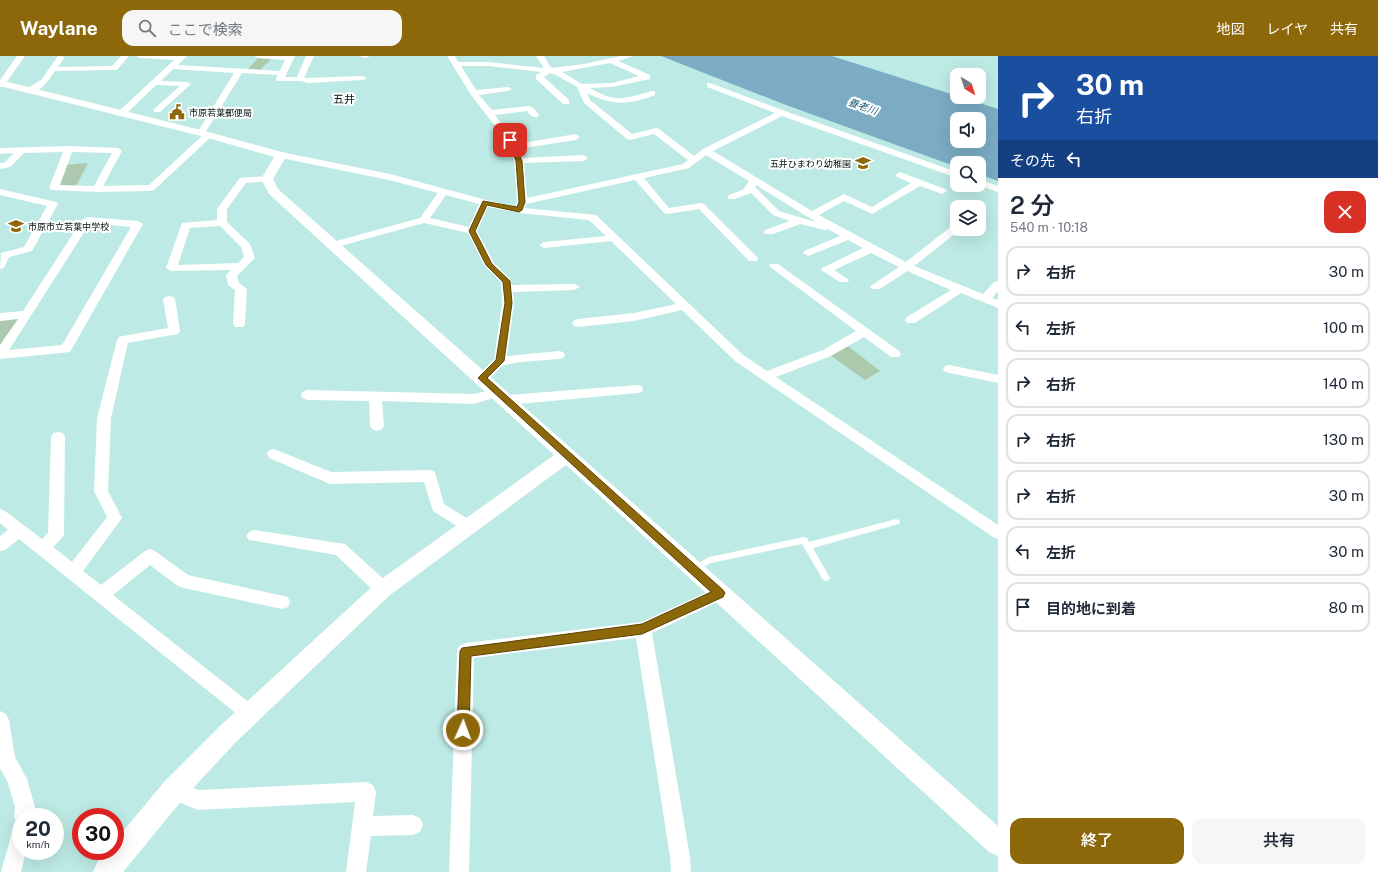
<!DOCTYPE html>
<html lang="ja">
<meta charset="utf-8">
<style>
:root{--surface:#fff;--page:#f6f6f7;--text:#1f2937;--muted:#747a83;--line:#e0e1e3;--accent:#8d680a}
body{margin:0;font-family:"Public Sans","Noto Sans JP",sans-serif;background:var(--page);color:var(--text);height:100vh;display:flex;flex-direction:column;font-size:15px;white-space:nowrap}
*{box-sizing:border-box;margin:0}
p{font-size:13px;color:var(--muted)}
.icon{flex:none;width:22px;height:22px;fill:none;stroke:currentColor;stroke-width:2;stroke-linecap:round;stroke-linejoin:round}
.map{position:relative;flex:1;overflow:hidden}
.side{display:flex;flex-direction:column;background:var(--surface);width:380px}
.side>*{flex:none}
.guide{background:#1a4fa0;color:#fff;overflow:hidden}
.needle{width:26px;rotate:142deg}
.tools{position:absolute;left:950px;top:12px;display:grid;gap:8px}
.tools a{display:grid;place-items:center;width:36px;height:36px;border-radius:8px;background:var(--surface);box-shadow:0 4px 16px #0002;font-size:20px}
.speed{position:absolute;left:12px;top:752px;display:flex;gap:8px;font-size:20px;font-weight:700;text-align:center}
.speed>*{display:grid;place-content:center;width:52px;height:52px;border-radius:50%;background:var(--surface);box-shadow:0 4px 16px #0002;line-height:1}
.speed small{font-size:10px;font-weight:400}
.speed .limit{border:6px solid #d22;background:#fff;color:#111}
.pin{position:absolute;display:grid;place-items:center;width:34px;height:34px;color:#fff;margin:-17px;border-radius:8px;box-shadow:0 2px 6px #0006}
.me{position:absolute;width:44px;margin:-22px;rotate:2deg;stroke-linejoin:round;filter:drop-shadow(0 0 3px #0008)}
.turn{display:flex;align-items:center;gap:14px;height:84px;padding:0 12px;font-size:18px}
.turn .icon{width:52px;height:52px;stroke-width:2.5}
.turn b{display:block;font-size:28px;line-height:34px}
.then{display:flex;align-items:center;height:38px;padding:0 12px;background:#0003;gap:8px;font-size:15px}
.round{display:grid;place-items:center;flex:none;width:42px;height:42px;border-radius:12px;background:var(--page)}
.summary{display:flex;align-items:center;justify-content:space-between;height:68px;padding:0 12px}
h1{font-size:24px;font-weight:600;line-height:30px}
.action{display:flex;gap:8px;margin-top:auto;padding:8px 12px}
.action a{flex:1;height:46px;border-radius:12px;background:var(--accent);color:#fff;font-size:16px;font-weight:600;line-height:46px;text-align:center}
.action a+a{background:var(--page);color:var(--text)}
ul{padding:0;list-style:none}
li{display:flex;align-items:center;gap:12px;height:50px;margin:0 8px 6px;padding:0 4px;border:2px solid var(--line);border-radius:12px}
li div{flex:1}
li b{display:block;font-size:15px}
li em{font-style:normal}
header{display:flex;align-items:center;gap:24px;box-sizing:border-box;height:56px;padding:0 20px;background:var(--accent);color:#fff}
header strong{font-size:19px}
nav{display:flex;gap:22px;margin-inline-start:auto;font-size:14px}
.search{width:280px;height:36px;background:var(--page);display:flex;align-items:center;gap:10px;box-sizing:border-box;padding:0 14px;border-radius:12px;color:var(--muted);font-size:15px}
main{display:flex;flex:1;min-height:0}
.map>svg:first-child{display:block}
.green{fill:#adc9ad}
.water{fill:#7bacc4;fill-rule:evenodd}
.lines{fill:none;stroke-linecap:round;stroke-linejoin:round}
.service{fill:#fff;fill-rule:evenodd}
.minor{fill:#fff;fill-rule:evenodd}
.tertiary{fill:#fff;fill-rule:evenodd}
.route{fill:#8d680a;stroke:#5c4406}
.labels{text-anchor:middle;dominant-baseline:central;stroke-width:4;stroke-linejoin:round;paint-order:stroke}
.far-poi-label{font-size:9px;fill:#041412;stroke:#fff;text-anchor:start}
.far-water-label{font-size:10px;font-style:italic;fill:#1a5871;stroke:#fff}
.far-quarter-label{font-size:11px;fill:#041412;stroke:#fff}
</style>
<header>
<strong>Waylane</strong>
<div class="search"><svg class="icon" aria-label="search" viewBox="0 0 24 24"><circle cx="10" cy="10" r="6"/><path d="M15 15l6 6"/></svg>ここで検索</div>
<nav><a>地図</a><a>レイヤ</a><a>共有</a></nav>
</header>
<main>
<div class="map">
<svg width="998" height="816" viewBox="0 0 998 816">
<rect width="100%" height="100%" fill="#bdeae4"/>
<path class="green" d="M 258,2 L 271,3 L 260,14 L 248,13 Z
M 88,107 L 76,130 L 62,130 L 59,128 L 65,109 Z
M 27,258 L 0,296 L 0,261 Z
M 844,287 L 880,315 L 865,324 L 827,297 Z"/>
<path class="water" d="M 661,0 L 832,0 L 998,53 L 998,125 L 979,118 L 979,107 L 957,107 L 957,111 L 786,49 ZM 957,63 L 979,63 L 979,85 L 957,85 Z"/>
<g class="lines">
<path class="service" d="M 896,463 L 899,464 L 900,466 L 899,468 L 813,492 L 830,522 L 829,524 L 826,525 L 823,524 L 802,488 L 711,507 L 694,516 L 691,515 L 690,513 L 691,511 L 709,501 L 804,481 L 807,482 L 809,486 Z"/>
<path class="minor" d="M 17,0 L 25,0 L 3,31 L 0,31 L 0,24 Z
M 58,0 L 65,1 L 58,11 L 112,10 L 121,0 L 129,0 L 117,14 L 114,14 L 55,15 C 49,24 39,39 26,37 L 26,33 L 41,24 Z
M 136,0 L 187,0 L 178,9 L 280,15 L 285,4 L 258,2 L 254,0 L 295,0 L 285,21 L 297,21 L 306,0 L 314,0 L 304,22 L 363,20 L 367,22 L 363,24 L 308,27 L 300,25 L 277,25 L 276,23 L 278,19 L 242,17 L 205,77 L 211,77 L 212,79 L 211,81 L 154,134 L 151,135 L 97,136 L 51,134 L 49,132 L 63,96 L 24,97 L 10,111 L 0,113 L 0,107 L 4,107 L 14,97 L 0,98 L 0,92 L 69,90 L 118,92 L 122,95 L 103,130 L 149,129 L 203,79 L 198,79 L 197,77 L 234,17 L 173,13 L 161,25 L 187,26 L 191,28 L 160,56 L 154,56 L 153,54 L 180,30 L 156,29 L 124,60 L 118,60 L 117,58 L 118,56 L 174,4 L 140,2 ZM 72,96 L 112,97 L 94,130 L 60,129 Z
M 358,0 L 370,0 L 366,2 Z
M 447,0 L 455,0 L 458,6 L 488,6 L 544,12 L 536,0 L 544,0 L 551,12 L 584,8 L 621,0 L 633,0 L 618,5 L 650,19 L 650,23 L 612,31 L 590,32 C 617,48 625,42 652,35 L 655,35 L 655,39 C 629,49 613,50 587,37 L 590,44 L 632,78 L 656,72 L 659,73 L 694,100 L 703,93 L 775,57 L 707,31 L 707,27 L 710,27 L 785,55 L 957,116 L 957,122 L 782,60 L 713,95 L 812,155 L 844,138 L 872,151 L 911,127 L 897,121 L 895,119 L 900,116 L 945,133 L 947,135 L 942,138 L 920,130 L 872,158 L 844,145 L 819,159 L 906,206 L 953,169 L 957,168 L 957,173 L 961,173 L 914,210 L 983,238 L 994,226 L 998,225 L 998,235 L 992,242 L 998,244 L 998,252 L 961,237 L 915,267 L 907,267 L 905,264 L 907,261 L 951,234 L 907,215 L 880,233 L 872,233 L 870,231 L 872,229 L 899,211 L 871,197 L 834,214 L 849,224 L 848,226 L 840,226 L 821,214 L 822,212 L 863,192 L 848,184 L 808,200 L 803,197 L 804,195 L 840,180 L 828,173 L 825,174 L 800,168 L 773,178 L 765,178 L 764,176 L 765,174 L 790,165 L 773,159 L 751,137 L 735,143 L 729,143 L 727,141 L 729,139 L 744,133 L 749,125 L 706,99 L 689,112 L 644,122 L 669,152 L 701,147 L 704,148 L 757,201 L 758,203 L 757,205 L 749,205 L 699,153 L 667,158 L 664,157 L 635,124 L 526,148 L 525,152 L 596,159 L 743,299 L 767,315 L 823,294 L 856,275 L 769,210 L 770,208 L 778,208 L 899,295 L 901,298 L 899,301 L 891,301 L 864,281 L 831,300 L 776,321 L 998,469 L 998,483 L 993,481 L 735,305 L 682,254 L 634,265 L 578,271 L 574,270 L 572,267 L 574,264 L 578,263 L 634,257 L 676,248 L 611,185 L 544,192 L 539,189 L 544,186 L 606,180 L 589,164 L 519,157 L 488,151 L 477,175 L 494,207 L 510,223 L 512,229 L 574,228 L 580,231 L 574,234 L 513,236 L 514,247 L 507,300 L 559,295 L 563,296 L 565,299 L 563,302 L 559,303 C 550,304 508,306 503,310 C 494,315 490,329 478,325 L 476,322 L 478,319 L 494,304 L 502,247 L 501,226 L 484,209 L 468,177 L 424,167 L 333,192 L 328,189 L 329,187 L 420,162 L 438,137 L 389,124 L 281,102 L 277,99 L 281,96 L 390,118 L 486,144 L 515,150 L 517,146 L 514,105 L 506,84 L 471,39 ZM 610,7 L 639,20 L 612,27 L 582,28 L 562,16 ZM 461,10 L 488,10 L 541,16 L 536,19 L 536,23 L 563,48 L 569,48 L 569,44 L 544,21 L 550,17 L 556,19 L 577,31 L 584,47 L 627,83 L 630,84 L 654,78 L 688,104 L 683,108 L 527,142 L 524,107 L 584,105 L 588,102 L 584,99 L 522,102 L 518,93 L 576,84 L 580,81 L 576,78 L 516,88 L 495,59 L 527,55 C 530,59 532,62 538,61 L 539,59 C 537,55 533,51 529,50 L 492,54 L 479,39 L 508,35 L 512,33 L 508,31 L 476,34 ZM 756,129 L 816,166 L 779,155 L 755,131 ZM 446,139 L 479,148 L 469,171 L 430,162 Z
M 267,120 L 270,121 L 272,123 L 270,125 L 246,127 L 227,153 L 227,166 L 250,188 L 255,202 L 237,220 L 239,227 L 247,233 L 245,268 L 243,271 L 235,271 L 233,268 L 235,234 L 228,229 L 226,219 L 231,214 L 171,215 L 166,212 L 182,167 L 217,164 L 217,153 L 240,122 ZM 220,170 L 241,191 L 244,201 L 238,207 L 178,209 L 190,172 Z
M 979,123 L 998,130 L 998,136 L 978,129 Z
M 0,133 L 56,146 L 58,148 L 32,195 L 9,201 L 4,212 L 0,213 L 1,197 L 24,191 L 47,150 L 0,139 Z
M 87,161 L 138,165 L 143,168 L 70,296 L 0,303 L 0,289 L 18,263 L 0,265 L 0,257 L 23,255 L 82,164 ZM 90,167 L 131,171 L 62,289 L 9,294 Z
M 169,240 L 173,241 L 175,243 L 180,275 L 178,278 L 128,287 L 111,362 L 108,435 L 122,462 L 83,515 L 101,529 L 145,495 L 150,493 L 155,495 L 188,519 L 288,541 L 290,546 L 288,551 L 282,553 L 184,532 L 178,530 L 150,509 L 113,539 L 255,651 L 258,657 L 255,663 L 249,666 L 243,663 L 19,483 L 5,494 L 0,495 L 0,480 L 8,474 L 0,467 L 0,453 L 5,455 L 42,483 L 48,477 L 51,381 L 53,377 L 58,376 L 63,377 L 65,381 L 64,479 L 61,483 L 53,491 L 72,506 L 107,461 L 94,435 L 97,362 L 117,284 L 119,281 L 123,280 L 168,272 L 163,243 L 165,241 Z
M 949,309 L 998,319 L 998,327 L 945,316 L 943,313 L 945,310 Z
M 637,329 L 642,330 L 643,333 L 642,336 L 637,337 L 507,349 L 502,347 L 501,344 L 502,341 L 507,339 Z
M 498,332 L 503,333 L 504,336 L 503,339 L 474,348 L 382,345 L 384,370 L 382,373 L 377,375 L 372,373 L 370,370 L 369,345 L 307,344 L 302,342 L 301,339 L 302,336 L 307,334 L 474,338 Z
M 274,393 L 331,416 L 430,414 L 435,416 L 444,448 L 473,466 L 476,470 L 473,474 L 468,476 L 463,474 L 433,455 L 424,426 L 330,428 L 269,402 L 267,398 L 269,394 Z
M 254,474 L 345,488 L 389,528 L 391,533 L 389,538 L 383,540 L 377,538 L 336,499 L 249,484 L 246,480 L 249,476 Z
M 720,530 L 726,532 L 728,537 L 726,542 L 652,577 L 690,801 L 691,816 L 671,816 L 670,801 L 636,582 L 474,602 L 469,816 L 449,816 L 457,595 L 460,589 L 466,587 L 642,566 Z
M 0,655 L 6,658 L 9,664 L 15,701 L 27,723 L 35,751 L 34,761 L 21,761 L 21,795 L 26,795 L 21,816 L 1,816 L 14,769 L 17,768 L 14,761 L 15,751 L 8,727 L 0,712 Z
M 174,724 L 198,734 L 366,726 L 373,729 L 376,736 L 373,760 L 413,759 L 420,762 L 423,769 L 420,776 L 413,779 L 371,780 L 366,816 L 346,816 L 355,746 L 198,754 L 167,741 L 164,734 L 167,727 Z"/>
<path class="tertiary" d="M 0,24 L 205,75 L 285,97 L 287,99 L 273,123 L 278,133 L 998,770 L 998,800 L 989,796 L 566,409 L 390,539 L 235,687 L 183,743 L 123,816 L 93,816 L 97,807 L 106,795 L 115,795 L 115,785 L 165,725 L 219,671 L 376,527 L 554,399 L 269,138 L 261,123 L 274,101 L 197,79 L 0,30 Z"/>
</g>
<path class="route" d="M 508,82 L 513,84 L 522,105 L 525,146 L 522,154 L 519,156 L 487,149 L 475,175 L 492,208 L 510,225 L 512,247 L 504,305 L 487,322 L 723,534 L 725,537 L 723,541 L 642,578 L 471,600 L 469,674 L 467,678 L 463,680 L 459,678 L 457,674 L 460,595 L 462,592 L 642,568 L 711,536 L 478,322 L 496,304 L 505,247 L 503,226 L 486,209 L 469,175 L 483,145 L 517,151 L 519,146 L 516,105 Z"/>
<defs>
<g id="civic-bare" transform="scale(1.2)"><path d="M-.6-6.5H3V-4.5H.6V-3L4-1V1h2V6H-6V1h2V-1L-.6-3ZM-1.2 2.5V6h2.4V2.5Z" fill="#8d680a" stroke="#fff" stroke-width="2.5" paint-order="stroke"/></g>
<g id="school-bare" transform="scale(1.2)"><path d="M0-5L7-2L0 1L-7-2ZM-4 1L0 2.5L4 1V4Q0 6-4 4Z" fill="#8d680a" stroke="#fff" stroke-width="2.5" paint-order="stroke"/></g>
</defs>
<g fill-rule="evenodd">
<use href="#civic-bare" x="177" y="56"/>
<use href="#school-bare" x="863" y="107"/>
<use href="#school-bare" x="16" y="170"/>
</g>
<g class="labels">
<g class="far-poi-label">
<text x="189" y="56">市原若葉郵便局</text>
<text x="851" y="107" text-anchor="end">五井ひまわり幼稚園</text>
<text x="28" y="170">市原市立若葉中学校</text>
</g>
<g class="far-water-label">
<text transform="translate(863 50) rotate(20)">養老川</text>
</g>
<g class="far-quarter-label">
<text x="344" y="43">五井</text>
</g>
</g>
</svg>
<div class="tools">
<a><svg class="needle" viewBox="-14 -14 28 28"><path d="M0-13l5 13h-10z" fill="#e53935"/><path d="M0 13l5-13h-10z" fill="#747a83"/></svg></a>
<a><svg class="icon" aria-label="sound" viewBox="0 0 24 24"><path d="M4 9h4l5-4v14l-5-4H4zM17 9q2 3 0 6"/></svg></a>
<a><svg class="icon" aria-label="search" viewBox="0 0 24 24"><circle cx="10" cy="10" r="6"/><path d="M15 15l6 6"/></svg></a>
<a><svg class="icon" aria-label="layers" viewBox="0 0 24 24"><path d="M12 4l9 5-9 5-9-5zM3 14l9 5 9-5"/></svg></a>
</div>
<div class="speed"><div>20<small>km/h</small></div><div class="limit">30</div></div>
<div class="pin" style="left:510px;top:84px;background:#d93025"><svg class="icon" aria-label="arrive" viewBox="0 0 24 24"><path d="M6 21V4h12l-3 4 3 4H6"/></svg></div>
<svg class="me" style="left:463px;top:674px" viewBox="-20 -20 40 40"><circle r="17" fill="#8d680a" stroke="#fff" stroke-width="3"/><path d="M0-11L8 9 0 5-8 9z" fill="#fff"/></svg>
</div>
<section class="side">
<div class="guide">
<div class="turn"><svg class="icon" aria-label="right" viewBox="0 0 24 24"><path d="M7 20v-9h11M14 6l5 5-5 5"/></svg><div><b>30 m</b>右折</div></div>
<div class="then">その先<svg class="icon" aria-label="left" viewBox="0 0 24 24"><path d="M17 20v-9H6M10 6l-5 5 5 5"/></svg></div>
</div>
<div class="summary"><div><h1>2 分</h1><p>540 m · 10:18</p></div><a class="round" style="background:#d93025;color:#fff"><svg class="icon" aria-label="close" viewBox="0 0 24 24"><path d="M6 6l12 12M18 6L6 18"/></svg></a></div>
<ul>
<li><svg class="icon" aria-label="right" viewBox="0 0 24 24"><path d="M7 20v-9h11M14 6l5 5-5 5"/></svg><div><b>右折</b></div><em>30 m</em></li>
<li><svg class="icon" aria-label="left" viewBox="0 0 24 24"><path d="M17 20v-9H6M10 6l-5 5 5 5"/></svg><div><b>左折</b></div><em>100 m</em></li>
<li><svg class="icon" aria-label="right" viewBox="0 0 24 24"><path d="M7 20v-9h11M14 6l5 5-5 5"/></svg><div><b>右折</b></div><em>140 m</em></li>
<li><svg class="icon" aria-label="right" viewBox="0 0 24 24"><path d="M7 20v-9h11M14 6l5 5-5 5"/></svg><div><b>右折</b></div><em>130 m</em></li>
<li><svg class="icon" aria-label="right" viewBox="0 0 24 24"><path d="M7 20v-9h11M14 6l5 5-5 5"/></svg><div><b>右折</b></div><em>30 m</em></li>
<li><svg class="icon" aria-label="left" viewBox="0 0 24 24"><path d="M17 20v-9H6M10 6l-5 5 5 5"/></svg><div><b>左折</b></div><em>30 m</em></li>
<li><svg class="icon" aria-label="arrive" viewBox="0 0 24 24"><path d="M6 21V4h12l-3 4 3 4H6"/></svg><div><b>目的地に到着</b></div><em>80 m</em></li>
</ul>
<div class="action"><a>終了</a><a>共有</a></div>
</section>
</main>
